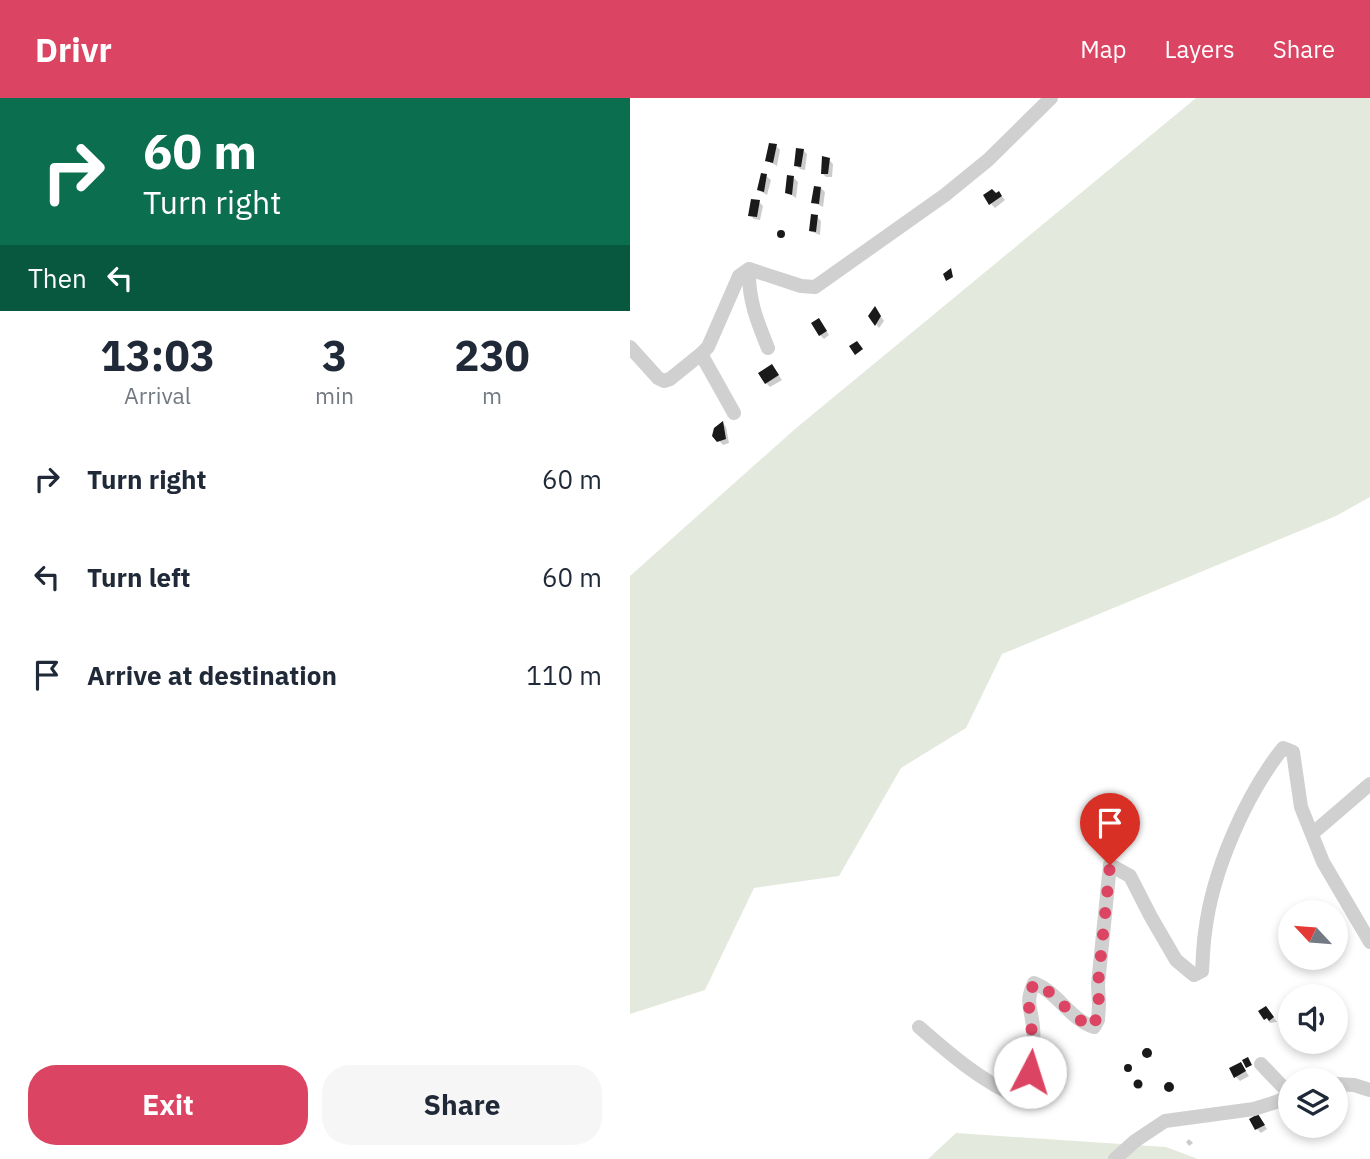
<!DOCTYPE html>
<style>
:root{--surface:#fff;--page:#f6f6f7;--text:#1f2937;--muted:#747a83;--accent:#db4462}
body{margin:0;font-family:"IBM Plex Sans",sans-serif;background:var(--page);color:var(--text);height:100vh;display:flex;flex-direction:column;font-size:26px;white-space:nowrap}
*{box-sizing:border-box;margin:0}
p{font-size:23px;color:var(--muted)}
.icon{flex:none;width:38px;height:38px;fill:none;stroke:currentColor;stroke-width:2;stroke-linecap:round;stroke-linejoin:round}
.map{position:relative;flex:1;overflow:hidden}
.sheet{display:flex;flex-direction:column;background:var(--surface);width:630px}
.sheet>*{flex:none}
.top-card{background:#0b6e4f;color:#fff;overflow:hidden}
.needle{width:46px;rotate:296deg}
.tools{position:absolute;left:648px;top:802px;display:grid;gap:14px}
.tools a{display:grid;place-items:center;width:70px;height:70px;border-radius:50%;background:var(--surface);box-shadow:0 4px 10px #0003;font-size:35px}
.pin{position:absolute;display:grid;place-items:center;width:60px;height:60px;color:#fff;margin:-72px -30px;border-radius:50% 50% 50% 0;rotate:-45deg;box-shadow:0 0 7px #0007}
.pin .icon{rotate:45deg}
.me{position:absolute;width:77px;margin:-38px;rotate:5deg;stroke-linejoin:round;filter:drop-shadow(0 0 5px #0008)}
.turn{display:flex;align-items:center;gap:24px;height:147px;padding:0 28px;font-size:32px}
.turn .icon{width:91px;height:91px;stroke-width:2.5}
.turn b{display:block;font-size:49px;line-height:60px}
.then{display:flex;align-items:center;height:66px;padding:0 28px;background:#0003;gap:14px;font-size:26px}
.eta{display:flex;justify-content:space-evenly;align-items:center;height:119px;text-align:center}
.eta b{font-size:42px;font-weight:700;line-height:49px}
.action{display:flex;gap:14px;margin-top:auto;padding:14px 28px}
.action a{flex:1;height:80px;border-radius:28px;background:var(--accent);color:#fff;font-size:28px;font-weight:700;line-height:80px;text-align:center}
.action a+a{background:var(--page);color:var(--text)}
ul{padding:0;list-style:none}
li{display:flex;align-items:center;gap:21px;height:98px;padding:0 28px}
li div{flex:1}
li b{display:block;font-size:26px}
li em{font-style:normal}
header{display:flex;align-items:center;gap:42px;box-sizing:border-box;height:98px;padding:0 35px;background:var(--accent);color:#fff}
header strong{font-size:33px}
nav{display:flex;gap:38px;margin-inline-start:auto;font-size:24px}
main{display:flex;flex:1;min-height:0}
.map>svg:first-child{display:block}
.green{fill:#e4e9dd}
.shadow{fill:#0003}
.building{fill:#1a1a1a}
.lines{fill:none;stroke-linecap:round;stroke-linejoin:round}
.minor{stroke:#d0d0d0;stroke-width:14}
.route{stroke:#db4462;stroke-width:12;stroke-dasharray:0 21.6}
</style>
<header>
<strong>Drivr</strong>
<nav><a>Map</a><a>Layers</a><a>Share</a></nav>
</header>
<main>
<section class="sheet">
<div class="top-card">
<div class="turn"><svg class="icon" aria-label="right" viewBox="0 0 24 24"><path d="M7 20v-9h11M14 6l5 5-5 5"/></svg><div><b>60 m</b>Turn right</div></div>
<div class="then">Then<svg class="icon" aria-label="left" viewBox="0 0 24 24"><path d="M17 20v-9H6M10 6l-5 5 5 5"/></svg></div>
</div>
<div class="eta">
<div><b>13:03</b><p>Arrival</p></div>
<div><b>3</b><p>min</p></div>
<div><b>230</b><p>m</p></div>
</div>
<ul>
<li><svg class="icon" aria-label="right" viewBox="0 0 24 24"><path d="M7 20v-9h11M14 6l5 5-5 5"/></svg><div><b>Turn right</b></div><em>60 m</em></li>
<li><svg class="icon" aria-label="left" viewBox="0 0 24 24"><path d="M17 20v-9H6M10 6l-5 5 5 5"/></svg><div><b>Turn left</b></div><em>60 m</em></li>
<li><svg class="icon" aria-label="arrive" viewBox="0 0 24 24"><path d="M6 21V4h12l-3 4 3 4H6"/></svg><div><b>Arrive at destination</b></div><em>110 m</em></li>
</ul>
<div class="action"><a>Exit</a><a>Share</a></div>
</section>
<div class="map">
<svg width="740" height="1061" viewBox="0 0 740 1061">
<rect width="100%" height="100%" fill="#fff"/>
<path class="green" d="M 566,0 L 740,0 L 740,399 L 706,418 L 372,556 L 336,630 L 271,670 L 209,778 L 124,790 L 75,892 L 0,916 L 0,478 L 165,331 Z
M 326,1035 L 536,1049 L 568,1061 L 298,1061 Z"/>
<path class="shadow" d="M 146,48 L 150,52 L 147,68 L 137,62 Z
M 173,52 L 177,56 L 175,72 L 170,71 L 166,67 Z
M 199,62 L 203,66 L 202,79 L 196,79 L 192,75 Z
M 136,78 L 141,82 L 137,97 L 129,92 Z
M 164,80 L 168,84 L 166,100 L 157,94 Z
M 191,90 L 195,94 L 193,109 L 183,104 Z
M 369,95 L 375,102 L 365,110 L 361,106 Z
M 129,104 L 133,108 L 130,122 L 124,121 L 120,117 Z
M 187,119 L 191,123 L 190,137 L 180,133 Z
M 246,211 L 254,223 L 249,230 L 240,218 Z
M 192,226 L 199,237 L 194,241 L 190,237 Z
M 142,268 L 152,282 L 140,289 L 136,285 Z
M 93,325 L 96,329 L 99,345 L 93,347 L 84,337 Z
M 631,913 L 640,914 L 647,924 L 640,925 Z
M 519,953 L 522,959 L 518,959 L 515,954 Z
M 611,966 L 619,978 L 610,983 L 606,979 Z
M 507,984 L 513,987 L 511,991 L 506,988 Z
M 541,987 L 543,993 L 538,993 L 537,988 Z
M 628,1018 L 637,1031 L 631,1035 L 627,1031 Z
M 559,1041 L 563,1045 L 559,1048 L 556,1044 Z"/>
<path class="building" d="M 139,45 L 147,46 L 143,65 L 135,63 Z
M 166,50 L 174,51 L 171,69 L 164,68 Z
M 192,58 L 200,60 L 198,76 L 191,76 Z
M 131,75 L 137,76 L 134,94 L 127,92 Z
M 157,77 L 164,78 L 162,97 L 155,95 Z
M 184,88 L 191,89 L 189,106 L 181,105 Z
M 362,91 L 366,95 L 369,93 L 372,98 L 359,107 L 353,97 Z
M 121,101 L 130,102 L 127,119 L 118,118 Z
M 181,116 L 188,117 L 186,134 L 179,133 Z
M147 136a4 4 0 1 1 8 0a4 4 0 1 1-8 0Z
M 321,170 L 323,179 L 316,183 L 313,176 Z
M 245,208 L 251,218 L 245,228 L 238,218 Z
M 189,220 L 197,233 L 189,238 L 181,225 Z
M 227,243 L 233,251 L 225,257 L 219,248 Z
M 142,266 L 149,277 L 135,286 L 128,275 Z
M 93,323 L 96,341 L 87,344 L 82,338 L 84,330 Z
M 636,908 L 644,919 L 639,923 L 637,920 L 634,922 L 628,913 Z
M512 955a5 5 0 1 1 10 0a5 5 0 1 1-10 0Z
M 618,959 L 622,967 L 616,970 L 612,962 Z
M 611,964 L 616,973 L 604,980 L 599,970 Z
M494 970a4 4 0 1 1 8 0a4 4 0 1 1-8 0Z
M503.5 986a4.5 4.5 0 1 1 9 0a4.5 4.5 0 1 1-9 0Z
M534 989a5 5 0 1 1 10 0a5 5 0 1 1-10 0Z
M 628,1016 L 635,1027 L 625,1032 L 619,1021 Z"/>
<g class="lines">
<path class="minor" d="M 119,171 C 118,201 127,223 138,250
M 0,249 L 28,280 L 34,283 L 40,281 L 71,256
M 104,315 L 71,256 L 78,249 L 109,178 L 119,171 L 171,188 L 185,189 L 315,97 L 358,62 L 421,0
M 683,735 L 740,686
M 289,929 C 321,957 351,983 390,1000 C 402,977 405,954 403,929 C 401,908 395,905 404,885 C 428,894 440,922 464,929 L 468,922 L 469,907 L 468,886 L 480,767 L 500,778 L 521,819 L 546,862 L 564,877 L 572,873 C 573,860 573,847 575,835 C 582,774 615,698 653,650 L 663,654 L 671,709 L 693,764 L 740,844
M 631,966 L 652,988 L 660,990
M 705,986 L 724,987 L 740,992
M 485,1061 L 505,1043 L 535,1023 L 624,1011 L 649,1003 L 660,996"/>
</g>
<g class="lines">
<path class="route" d="M 400,974 L 403,961 L 403,944 L 398,900 L 404,885 C 428,894 440,922 464,929 L 469,907 L 468,886 L 480,767"/>
</g>
</svg>
<div class="tools">
<a><svg class="needle" viewBox="-14 -14 28 28"><path d="M0-13l5 13h-10z" fill="#e53935"/><path d="M0 13l5-13h-10z" fill="#747a83"/></svg></a>
<a><svg class="icon" aria-label="sound" viewBox="0 0 24 24"><path d="M4 9h4l5-4v14l-5-4H4zM17 9q2 3 0 6"/></svg></a>
<a><svg class="icon" aria-label="layers" viewBox="0 0 24 24"><path d="M12 4l9 5-9 5-9-5zM3 14l9 5 9-5"/></svg></a>
</div>
<div class="pin" style="left:480px;top:767px;background:#d93025"><svg class="icon" aria-label="arrive" viewBox="0 0 24 24"><path d="M6 21V4h12l-3 4 3 4H6"/></svg></div>
<svg class="me" style="left:400px;top:974px" viewBox="-20 -20 40 40"><circle r="19" fill="#fff"/><path d="M0-13L10 11 0 6-10 11z" fill="#db4462"/></svg>
</div>
</main>
